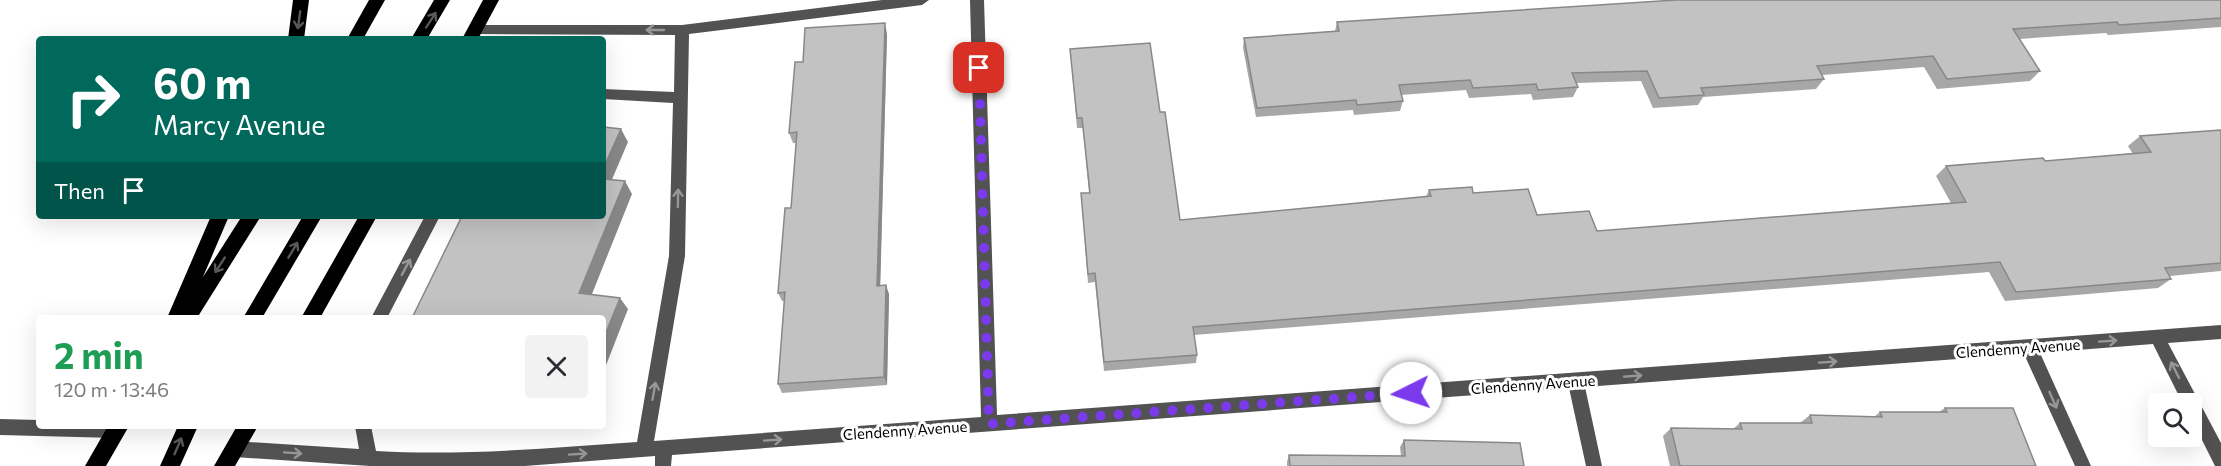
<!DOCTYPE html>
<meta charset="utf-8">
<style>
:root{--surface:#fff;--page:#f2f2f3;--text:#2b2b33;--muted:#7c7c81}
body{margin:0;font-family:Commissioner,sans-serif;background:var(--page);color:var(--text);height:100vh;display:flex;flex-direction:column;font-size:22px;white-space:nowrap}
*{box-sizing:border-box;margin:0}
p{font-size:20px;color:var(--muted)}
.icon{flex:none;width:33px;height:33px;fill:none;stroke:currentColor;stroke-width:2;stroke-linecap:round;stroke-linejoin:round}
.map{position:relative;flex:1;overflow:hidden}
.sheet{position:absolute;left:36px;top:315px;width:570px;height:114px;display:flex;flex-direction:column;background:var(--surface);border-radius:6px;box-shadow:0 6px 24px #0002}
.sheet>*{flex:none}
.hud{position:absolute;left:36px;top:36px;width:570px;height:183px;border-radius:6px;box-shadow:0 6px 24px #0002;background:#00695c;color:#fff;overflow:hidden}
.buttons{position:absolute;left:2148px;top:393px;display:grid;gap:12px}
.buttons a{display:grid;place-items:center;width:54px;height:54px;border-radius:6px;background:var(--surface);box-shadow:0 6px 24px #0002;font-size:30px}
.pin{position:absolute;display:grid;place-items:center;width:51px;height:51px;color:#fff;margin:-26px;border-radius:12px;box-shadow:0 3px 9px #0006}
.me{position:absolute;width:66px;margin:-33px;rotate:266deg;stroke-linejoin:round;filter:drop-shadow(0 0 4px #0008)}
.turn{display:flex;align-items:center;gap:21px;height:126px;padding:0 18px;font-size:27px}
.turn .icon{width:78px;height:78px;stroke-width:2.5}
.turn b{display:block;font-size:42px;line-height:51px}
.then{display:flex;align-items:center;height:57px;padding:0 18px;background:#0003;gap:12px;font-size:22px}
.round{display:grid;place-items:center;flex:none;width:63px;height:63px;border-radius:6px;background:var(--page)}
.summary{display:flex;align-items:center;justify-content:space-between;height:102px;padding:0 18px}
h1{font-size:36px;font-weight:700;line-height:45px;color:#1e9e55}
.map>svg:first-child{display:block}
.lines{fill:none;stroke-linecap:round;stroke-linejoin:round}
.minor{fill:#525252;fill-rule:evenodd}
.highway{fill:#000;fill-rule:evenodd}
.wall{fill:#a7a7a7}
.shaded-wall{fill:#888}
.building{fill:#c2c2c2;stroke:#888;stroke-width:1.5}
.oneway{stroke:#595959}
.oneway2{stroke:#979797}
.route{stroke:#7c3aed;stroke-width:10;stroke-dasharray:0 18}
.labels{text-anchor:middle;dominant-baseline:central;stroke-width:6;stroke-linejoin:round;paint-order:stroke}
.street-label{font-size:15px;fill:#000;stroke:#fff}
</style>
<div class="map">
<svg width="2221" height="466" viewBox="0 0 2221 466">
<rect width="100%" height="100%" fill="#fff"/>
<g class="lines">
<path class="minor" d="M 882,0 L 929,0 L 922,5 L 689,34 L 685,256 L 654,441 L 981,417 L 970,0 L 984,0 L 997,415 L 2221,325 L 2221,339 L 2168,343 L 2221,443 L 2221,466 L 2215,466 L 2192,420 L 2192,404 L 2183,404 L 2153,344 L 2040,353 L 2091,466 L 2075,466 L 2024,354 L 1585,387 L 1602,466 L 1586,466 L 1569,388 L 672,455 L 671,466 L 655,466 L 655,456 L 525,466 L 370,466 L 234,457 L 228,455 L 226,449 L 228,443 L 234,441 L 359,449 L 355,426 L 371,426 L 376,451 C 463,456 550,448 637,442 L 669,256 L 673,103 L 603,99 L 603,89 L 674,92 L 675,35 L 475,34 L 470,33 L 468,29 L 470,25 L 682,25 Z
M 425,216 L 440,216 L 387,318 L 371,318 Z
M 0,419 L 39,420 L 39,426 L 122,426 L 124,430 L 122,435 L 116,438 L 0,435 Z"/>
<path class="highway" d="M 293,0 L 309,0 L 304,39 L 288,39 Z
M 369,0 L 385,0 L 363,39 L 347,39 Z
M 434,0 L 450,0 L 427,39 L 411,39 Z
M 483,0 L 499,0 L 478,39 L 462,39 Z
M 211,216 L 229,216 L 203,277 L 242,216 L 261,216 L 197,318 L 167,318 Z
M 303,216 L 322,216 L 262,318 L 243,318 Z
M 359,216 L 377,216 L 320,318 L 301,318 Z
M 108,426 L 129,426 L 106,466 L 85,466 Z
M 178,426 L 198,426 L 180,466 L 160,466 Z
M 237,426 L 258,426 L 235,466 L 214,466 Z"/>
</g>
<path class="wall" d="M 2221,0 L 2221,27 L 2108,35 L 2106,33 L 2019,39 L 2040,71 L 2030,81 L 1937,89 L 1924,67 L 1822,75 L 1824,79 L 1816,89 L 1703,97 L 1698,105 L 1653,108 L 1641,81 L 1576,83 L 1578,87 L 1573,97 L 1533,100 L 1531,94 L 1469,98 L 1466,90 L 1401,95 L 1403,101 L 1400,111 L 1354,115 L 1353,110 L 1256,117 L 1243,48 L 1244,38 L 1335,31 L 1337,22 Z
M 887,34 L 880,285 L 889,294 L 887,385 L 782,393 L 778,384 L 784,301 L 782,301 L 778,293 L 791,208 L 796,143 L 793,143 L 789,133 L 803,62 Z
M 1070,49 L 1160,112 L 1180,220 L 1426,197 L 1429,190 L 1473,193 L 1537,215 L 1597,231 L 1951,203 L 1936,176 L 1946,166 L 2045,161 L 2133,154 L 2128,146 L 2140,136 L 2221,130 L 2221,271 L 2170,276 L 2171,279 L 2158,288 L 2005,301 L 1989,272 L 1194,335 L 1197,355 L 1196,363 L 1104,371 L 1095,282 L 1088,283 L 1081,193 L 1089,193 L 1083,128 L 1077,128 Z
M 1945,408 L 2036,466 L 1670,466 L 1663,436 L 1671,428 L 1733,429 L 1740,423 L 1800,423 L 1810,415 L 1874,417 L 1880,412 L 1939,412 Z
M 1404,440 L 1524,466 L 1287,466 L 1287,462 L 1289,455 L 1401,456 L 1400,447 Z"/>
<path class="shaded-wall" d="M 885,23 L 887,34 L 880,295 L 877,286 Z
M 621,129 L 628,142 L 607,191 L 603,186 L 603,169 Z
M 625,181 L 632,194 L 588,304 L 579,293 Z
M 886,285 L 889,294 L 887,385 L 884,377 Z
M 620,298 L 628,309 L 603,373 L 603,340 Z"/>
<path class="building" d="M 1676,0 L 2221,0 L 2221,18 L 2119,25 L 2117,22 L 2013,29 L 2040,71 L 1947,79 L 1933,56 L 1817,66 L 1824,79 L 1701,88 L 1704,95 L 1659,98 L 1647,71 L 1572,73 L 1578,87 L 1538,90 L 1536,84 L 1473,88 L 1470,80 L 1399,85 L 1403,101 L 1357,105 L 1356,100 L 1257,108 L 1244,38 L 1339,31 L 1337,22 Z
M 885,23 L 877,286 L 886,285 L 884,377 L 778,384 L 785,292 L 778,293 L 785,208 L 791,208 L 797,132 L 789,133 L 795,62 L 803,62 L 805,28 Z
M 1150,43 L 1160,112 L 1165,112 L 1180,220 L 1431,196 L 1429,190 L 1472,187 L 1473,193 L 1528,189 L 1537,215 L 1589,211 L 1597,231 L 1966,202 L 1946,166 L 2043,158 L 2045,161 L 2151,152 L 2140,136 L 2221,130 L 2221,263 L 2165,268 L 2171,279 L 2016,292 L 2000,262 L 1193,327 L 1197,355 L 1104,362 L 1095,273 L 1088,274 L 1081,193 L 1090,193 L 1082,118 L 1077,118 L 1070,49 Z
M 603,127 L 621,129 L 603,169 Z
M 603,179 L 625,181 L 579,293 L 620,298 L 603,340 L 603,318 L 412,318 L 462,216 L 603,216 Z
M 1945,408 L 2013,408 L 2036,466 L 1680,466 L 1671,428 L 1742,429 L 1740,423 L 1812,423 L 1810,415 L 1882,417 L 1880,412 L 1947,412 Z
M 1404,440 L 1520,443 L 1524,466 L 1290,466 L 1289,455 L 1405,456 Z"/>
<defs><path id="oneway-shaft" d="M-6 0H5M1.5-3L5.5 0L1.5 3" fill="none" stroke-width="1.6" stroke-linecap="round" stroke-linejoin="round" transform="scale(1.5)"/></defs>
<g class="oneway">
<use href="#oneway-shaft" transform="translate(299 20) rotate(98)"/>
<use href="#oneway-shaft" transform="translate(431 20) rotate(-57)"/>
<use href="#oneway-shaft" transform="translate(293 250) rotate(-59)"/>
<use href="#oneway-shaft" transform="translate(220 265) rotate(123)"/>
<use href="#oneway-shaft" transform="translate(178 446) rotate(-67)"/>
</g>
<g class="oneway2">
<use href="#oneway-shaft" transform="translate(655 30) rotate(-180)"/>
<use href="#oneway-shaft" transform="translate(678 198) rotate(-89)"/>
<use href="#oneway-shaft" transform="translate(406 267) rotate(-62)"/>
<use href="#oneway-shaft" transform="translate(2108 341) rotate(-4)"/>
<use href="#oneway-shaft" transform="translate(1828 362) rotate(-4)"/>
<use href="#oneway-shaft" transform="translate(2175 370) rotate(-117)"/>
<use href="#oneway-shaft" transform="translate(1633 376) rotate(-4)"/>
<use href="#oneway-shaft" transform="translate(654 391) rotate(-80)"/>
<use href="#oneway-shaft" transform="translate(2053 400) rotate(66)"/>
<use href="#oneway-shaft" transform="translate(773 440) rotate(-4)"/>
<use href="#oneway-shaft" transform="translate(293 453) rotate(4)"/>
<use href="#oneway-shaft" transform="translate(578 454) rotate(-4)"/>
</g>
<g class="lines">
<path class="route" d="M 979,68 L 989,424 L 1411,393"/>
</g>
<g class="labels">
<g class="street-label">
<text transform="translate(2018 348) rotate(-4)">Clendenny Avenue</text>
<text transform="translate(1533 384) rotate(-4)">Clendenny Avenue</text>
<text transform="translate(905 430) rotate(-4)">Clendenny Avenue</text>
</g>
</g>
</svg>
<div class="buttons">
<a><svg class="icon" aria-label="search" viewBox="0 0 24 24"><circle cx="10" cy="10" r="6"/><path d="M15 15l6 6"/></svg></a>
</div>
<div class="pin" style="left:979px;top:68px;background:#d93025"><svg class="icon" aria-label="arrive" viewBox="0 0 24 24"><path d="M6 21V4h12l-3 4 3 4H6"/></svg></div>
<svg class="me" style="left:1411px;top:393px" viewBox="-20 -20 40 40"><circle r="19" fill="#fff"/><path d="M0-13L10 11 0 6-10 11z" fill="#7c3aed"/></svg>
<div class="hud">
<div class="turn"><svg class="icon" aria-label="right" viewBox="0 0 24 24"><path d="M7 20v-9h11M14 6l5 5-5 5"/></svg><div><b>60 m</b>Marcy Avenue</div></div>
<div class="then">Then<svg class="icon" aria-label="arrive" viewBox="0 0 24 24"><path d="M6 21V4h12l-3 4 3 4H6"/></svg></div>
</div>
<section class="sheet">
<div class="summary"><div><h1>2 min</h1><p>120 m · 13:46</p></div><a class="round"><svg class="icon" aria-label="close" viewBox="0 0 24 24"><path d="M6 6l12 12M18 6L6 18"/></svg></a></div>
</section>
</div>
